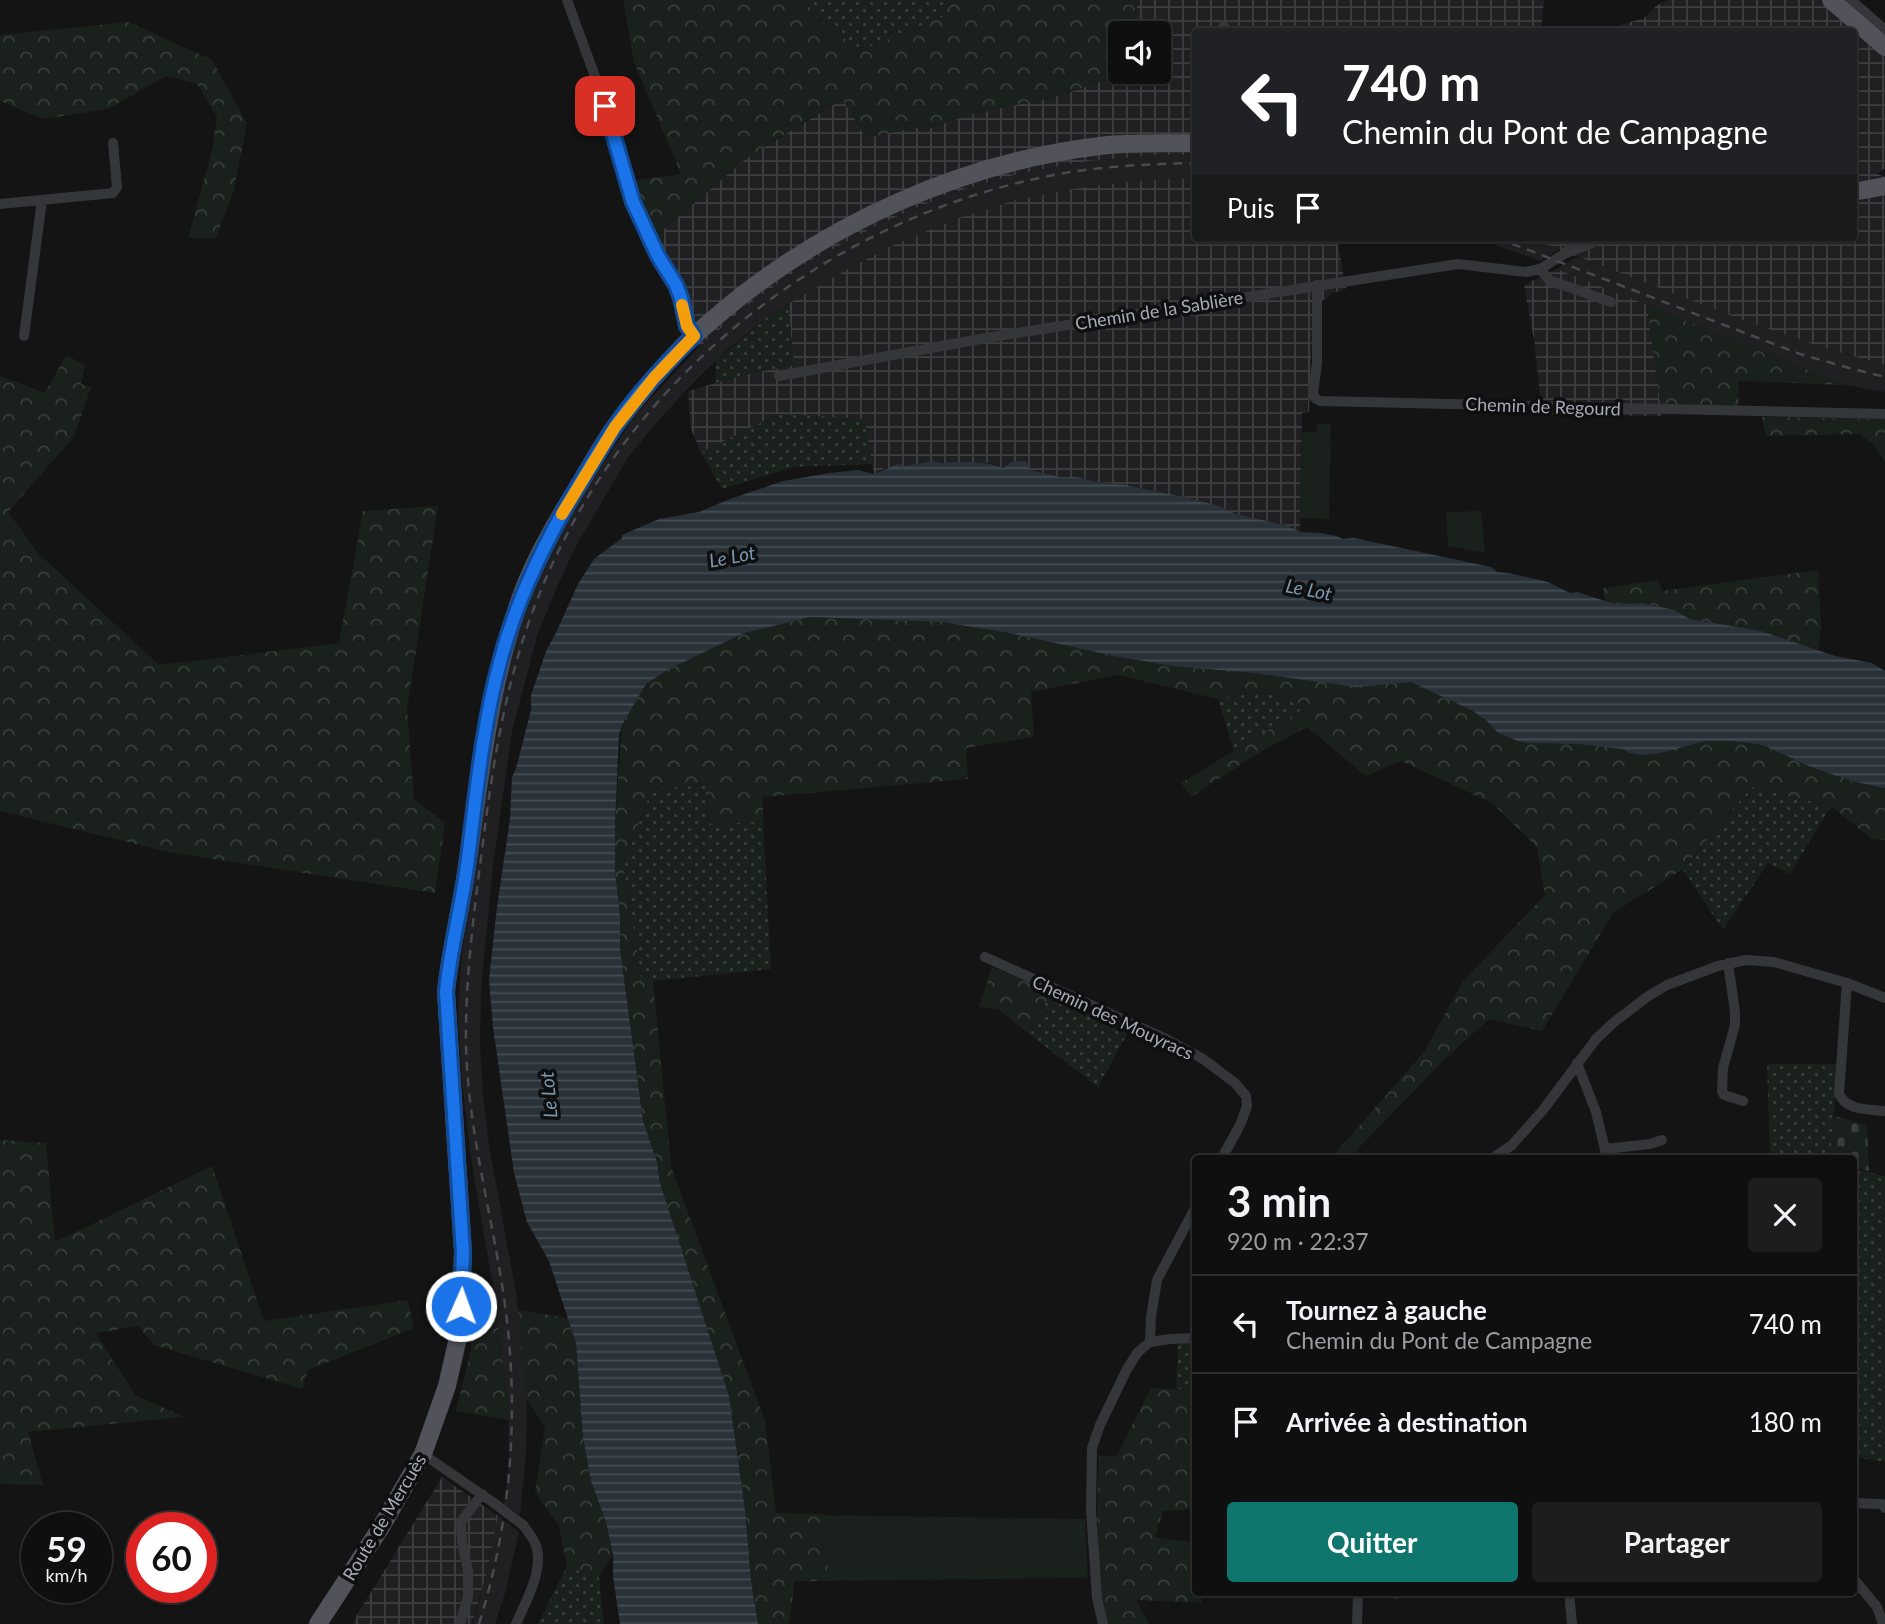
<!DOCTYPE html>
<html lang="fr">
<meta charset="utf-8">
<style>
:root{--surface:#0f0f10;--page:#1d1d1e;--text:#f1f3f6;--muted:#9b9c9f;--line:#2f2f30;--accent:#0f766e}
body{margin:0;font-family:Lato,sans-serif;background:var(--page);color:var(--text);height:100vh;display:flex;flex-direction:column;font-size:26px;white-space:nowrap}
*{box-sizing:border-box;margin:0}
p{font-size:23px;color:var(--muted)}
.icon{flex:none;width:38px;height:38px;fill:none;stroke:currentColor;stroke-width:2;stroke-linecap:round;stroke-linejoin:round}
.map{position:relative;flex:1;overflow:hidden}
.details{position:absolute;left:1192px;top:1155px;width:665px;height:441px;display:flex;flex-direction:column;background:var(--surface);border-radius:7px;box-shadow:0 2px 5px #0004,0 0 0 2px var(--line)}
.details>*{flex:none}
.banner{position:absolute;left:1192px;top:28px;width:665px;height:214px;border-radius:7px;box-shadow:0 2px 5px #0004,0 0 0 2px var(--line);background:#202124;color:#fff;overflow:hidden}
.fabs{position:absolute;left:1108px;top:21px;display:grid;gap:14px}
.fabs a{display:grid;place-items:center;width:63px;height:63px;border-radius:7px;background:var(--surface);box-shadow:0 2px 5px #0004,0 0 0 2px var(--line);font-size:35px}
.speed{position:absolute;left:21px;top:1512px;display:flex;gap:14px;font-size:35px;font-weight:700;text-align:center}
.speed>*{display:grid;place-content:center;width:91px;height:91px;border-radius:50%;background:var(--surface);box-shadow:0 2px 5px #0004,0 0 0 2px var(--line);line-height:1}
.speed small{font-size:18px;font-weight:400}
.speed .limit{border:10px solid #d22;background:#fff;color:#111}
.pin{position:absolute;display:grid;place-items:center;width:60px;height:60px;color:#fff;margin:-30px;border-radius:14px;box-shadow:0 4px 10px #0006}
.me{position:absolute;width:77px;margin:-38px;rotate:2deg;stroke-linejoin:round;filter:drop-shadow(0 0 5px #0008)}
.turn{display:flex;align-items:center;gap:24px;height:147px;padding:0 35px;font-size:32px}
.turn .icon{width:91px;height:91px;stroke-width:2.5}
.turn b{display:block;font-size:49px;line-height:60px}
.then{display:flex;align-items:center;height:66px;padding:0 35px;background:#0003;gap:14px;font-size:26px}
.round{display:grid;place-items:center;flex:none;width:74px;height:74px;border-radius:7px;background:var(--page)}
.head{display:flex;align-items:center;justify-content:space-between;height:119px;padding:0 35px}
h1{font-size:42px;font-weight:700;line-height:52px}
.primary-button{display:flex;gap:14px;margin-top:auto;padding:14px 35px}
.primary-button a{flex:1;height:80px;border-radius:7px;background:var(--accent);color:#fff;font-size:28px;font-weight:700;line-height:80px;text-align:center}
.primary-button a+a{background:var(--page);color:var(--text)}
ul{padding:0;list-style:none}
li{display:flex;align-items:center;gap:21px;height:98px;padding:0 35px;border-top:2px solid var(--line)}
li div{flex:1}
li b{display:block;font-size:26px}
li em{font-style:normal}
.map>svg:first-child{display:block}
.built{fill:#202022}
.industrial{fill:url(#industrial-grid)}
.grass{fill:url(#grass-dots)}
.forest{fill:url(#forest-crowns)}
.cemetery{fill:url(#cemetery-stones)}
.garden{fill:#1a201b}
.water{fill:url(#water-rules)}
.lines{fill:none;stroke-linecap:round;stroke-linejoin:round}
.minor{stroke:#35363a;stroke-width:10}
.primary{stroke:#51525a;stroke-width:18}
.rail{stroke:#484a4f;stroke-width:2.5;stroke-dasharray:9 7;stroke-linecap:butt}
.minor-bridge{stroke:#35363a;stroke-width:10}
.route-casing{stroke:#114b97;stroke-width:18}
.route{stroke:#1a73e8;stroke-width:12}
.slow{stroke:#f59e0b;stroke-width:12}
.labels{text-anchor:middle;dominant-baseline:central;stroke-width:7;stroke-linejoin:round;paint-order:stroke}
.street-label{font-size:18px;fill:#a5aab6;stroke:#0f0f10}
.water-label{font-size:19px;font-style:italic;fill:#7b98b2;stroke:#0f0f10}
</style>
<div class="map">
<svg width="1885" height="1624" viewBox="0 0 1885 1624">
<defs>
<pattern id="industrial-grid" width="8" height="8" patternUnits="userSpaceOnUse" patternTransform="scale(1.75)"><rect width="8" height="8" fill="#202022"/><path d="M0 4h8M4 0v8" fill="none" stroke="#3d3e40"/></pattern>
<pattern id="grass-dots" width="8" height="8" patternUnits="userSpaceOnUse" patternTransform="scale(1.75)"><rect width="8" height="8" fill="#1a201b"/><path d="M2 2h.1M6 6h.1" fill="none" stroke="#383e3a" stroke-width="1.8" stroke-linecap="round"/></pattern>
<pattern id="forest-crowns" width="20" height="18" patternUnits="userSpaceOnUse" patternTransform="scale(1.75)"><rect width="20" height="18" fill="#1a201b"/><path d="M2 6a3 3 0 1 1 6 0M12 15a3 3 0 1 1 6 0" fill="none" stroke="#383e3a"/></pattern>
<pattern id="cemetery-stones" width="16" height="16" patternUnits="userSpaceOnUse" patternTransform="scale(1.75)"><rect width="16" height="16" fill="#1a201b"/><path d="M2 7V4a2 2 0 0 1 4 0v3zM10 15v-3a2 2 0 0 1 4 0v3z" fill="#383e3a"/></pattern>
<pattern id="water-rules" width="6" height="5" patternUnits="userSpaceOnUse" patternTransform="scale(1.75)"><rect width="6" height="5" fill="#2a3239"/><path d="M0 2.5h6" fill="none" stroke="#464d53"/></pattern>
</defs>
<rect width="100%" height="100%" fill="#141415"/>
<path class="built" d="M 1158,155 L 1195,155 L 1195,178 L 1132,181 L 1072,189 L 1016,200 L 958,218 L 891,246 L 788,304 L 765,319 L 728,349 L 691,385 L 657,422 L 627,459 L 576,546 L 560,580 L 538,633 L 512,731 L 493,866 L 481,990 L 480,1045 L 483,1095 L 489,1145 L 517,1298 L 523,1355 L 527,1405 L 526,1453 L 520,1515 L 504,1504 L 509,1466 L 508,1405 L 494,1293 L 472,1165 L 462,1083 L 458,1015 L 461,961 L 492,733 L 506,673 L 522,621 L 540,574 L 561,532 L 584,492 L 636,414 L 698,348 L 744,308 L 808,262 L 880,224 L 948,194 L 1017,174 L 1088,161 Z
M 1476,238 L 1529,238 L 1559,250 L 1540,261 Z
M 1576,257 L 1824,348 L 1885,365 L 1885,392 L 1845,385 L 1557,269 Z
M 498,1516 L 519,1532 L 506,1590 L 495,1624 L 473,1624 L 487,1572 Z"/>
<path class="industrial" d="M 1138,0 L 1544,0 L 1541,31 L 1195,32 L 1195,155 L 1158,155 L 1088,161 L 1017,174 L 948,194 L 880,224 L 808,262 L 744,308 L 698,348 L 661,249 L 664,229 L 748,157 L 843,99 L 866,138 L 918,127 L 921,131 L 969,115 L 1058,96 L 1129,72 L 1158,72 L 1158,33 L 1133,33 Z
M 1668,0 L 1834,0 L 1885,51 L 1885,168 L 1877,174 L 1885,177 L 1885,365 L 1824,348 L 1743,320 L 1529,238 L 1853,238 L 1853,32 L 1600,31 L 1644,18 L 1657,5 Z
M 1195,178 L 1195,238 L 1337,238 L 1346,289 L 1332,293 L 1325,300 L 1313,301 L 1309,412 L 1302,413 L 1300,532 L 1288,526 L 1236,514 L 1219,506 L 1188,498 L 1125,485 L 1097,482 L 1077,477 L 1060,477 L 1030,470 L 1025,461 L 1003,468 L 991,463 L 953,462 L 944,465 L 929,462 L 924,464 L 885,468 L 874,474 L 872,464 L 778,414 L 701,453 L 691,429 L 688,391 L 743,375 L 794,365 L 788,304 L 841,273 L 891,246 L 958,218 L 1016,200 L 1072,189 L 1132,181 Z
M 1557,269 L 1647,305 L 1662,416 L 1542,415 L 1534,340 L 1524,285 Z
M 442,1477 L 498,1516 L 487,1572 L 472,1624 L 353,1624 L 357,1615 Z"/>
<path class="grass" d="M 805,0 L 946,0 L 951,14 L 862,50 L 819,21 Z
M 788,304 L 794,365 L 743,375 L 715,383 L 716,361 L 765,319 Z
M 778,414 L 865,419 L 872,464 L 794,467 L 722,489 L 701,453 Z
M 1258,691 L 1308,706 L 1234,751 L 1218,699 Z
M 705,785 L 709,825 L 763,821 L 771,969 L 642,982 L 623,863 L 652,789 Z
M 1751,787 L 1831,806 L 1790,874 L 1768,863 L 1723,930 L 1683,870 Z
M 1052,992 L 1131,1027 L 1098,1087 L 1028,1033 Z
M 1767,1064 L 1837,1064 L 1831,1158 L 1743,1158 L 1770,1157 Z
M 1853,1169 L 1885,1176 L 1885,1462 L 1853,1457 Z
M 1178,1342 L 1195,1342 L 1195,1391 L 1176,1389 Z
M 567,1566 L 599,1577 L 604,1624 L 538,1624 Z"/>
<path class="forest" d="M 623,0 L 805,0 L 819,21 L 862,50 L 950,14 L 946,0 L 1138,0 L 1133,33 L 1120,33 L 1120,72 L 1129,72 L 1058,96 L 969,115 L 921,131 L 918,127 L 866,138 L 842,99 L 748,157 L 664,229 L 661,249 L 637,196 L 637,180 L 681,174 L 634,62 Z
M 129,22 L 212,60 L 247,123 L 234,190 L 216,238 L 188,238 L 213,146 L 217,117 L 197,84 L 166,76 L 108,109 L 43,119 L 0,101 L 0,35 Z
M 1647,305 L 1845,385 L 1738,381 L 1739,406 L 1660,404 Z
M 66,355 L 85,365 L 81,384 L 91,387 L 74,437 L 8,512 L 38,553 L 159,665 L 339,643 L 363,511 L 438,506 L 407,709 L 414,799 L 445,823 L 435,893 L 168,852 L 0,811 L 0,376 L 45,393 Z
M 1762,417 L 1885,419 L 1885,462 L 1874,445 L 1860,434 L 1766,436 Z
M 1818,570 L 1821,628 L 1818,651 L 1761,631 L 1689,619 L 1674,610 L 1643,603 L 1616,604 L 1605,601 L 1603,588 L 1658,580 L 1662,591 Z
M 810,617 L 942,622 L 1009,633 L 1114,656 L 1173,666 L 1254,673 L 1411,682 L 1473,711 L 1487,721 L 1498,733 L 1531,743 L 1577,744 L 1624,749 C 1641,763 1692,741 1713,741 C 1729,741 1747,743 1762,746 C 1774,748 1786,756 1797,761 C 1825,773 1855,783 1885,788 L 1885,840 L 1872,839 L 1831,806 L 1751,787 L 1683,869 L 1613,913 L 1542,1031 L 1489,1019 L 1446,1058 L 1349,1158 L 1331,1158 L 1424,1052 L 1463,981 L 1545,895 L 1537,847 L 1492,803 L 1401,761 L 1366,776 L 1307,727 L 1260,752 L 1191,797 L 1181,783 L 1308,706 L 1258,691 L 1218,699 L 1118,675 L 1031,692 L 1034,737 L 966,748 L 968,779 L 763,797 L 763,821 L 709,825 L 705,785 L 652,789 L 623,863 L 642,981 L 653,980 L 671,1166 L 765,1421 L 776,1513 L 824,1514 L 829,1581 L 795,1581 L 789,1624 L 758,1624 L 751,1581 L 745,1510 L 729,1396 L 660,1183 L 657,1162 L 643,1121 L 620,949 L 620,918 L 615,870 L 615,823 L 622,725 L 646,684 L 669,669 L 744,633 Z
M 992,967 L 1052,992 L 1028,1033 L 998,1009 L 979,1007 Z
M 0,1140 L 46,1143 L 55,1242 L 212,1166 L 264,1321 L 408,1300 L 414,1328 L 308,1370 L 302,1389 L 154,1345 L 138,1326 L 96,1333 L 135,1395 L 184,1417 L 28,1432 L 43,1485 L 0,1484 Z
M 477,1291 L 494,1293 L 508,1405 L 508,1420 L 456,1411 L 471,1350 Z
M 518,1310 L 568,1318 L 576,1343 L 583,1438 L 588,1466 L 593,1488 L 606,1522 L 613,1554 L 599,1577 L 567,1566 L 559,1526 L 535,1492 L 545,1427 L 526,1398 Z
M 1151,1388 L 1195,1391 L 1195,1509 L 1163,1511 L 1155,1537 L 1195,1543 L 1195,1592 L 1201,1593 L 1202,1603 L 1136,1600 L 1149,1624 L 1108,1624 C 1094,1569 1097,1511 1099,1455 L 1116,1457 Z"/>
<path class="cemetery" d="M 1834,1116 L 1867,1125 L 1869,1171 L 1853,1167 L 1853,1158 L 1830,1158 Z"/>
<path class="garden" d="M 1317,424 L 1331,424 L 1329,519 L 1300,518 L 1302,432 L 1317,432 Z
M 1481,511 L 1485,553 L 1448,546 L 1446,512 Z
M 824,1515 L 1085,1519 L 1088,1578 L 829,1581 Z"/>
<path class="water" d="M 934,461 C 945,465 947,462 957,462 C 973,462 989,462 1003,468 L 1012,462 L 1026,461 L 1030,470 L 1060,477 L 1077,477 L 1097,482 L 1125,485 L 1188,498 L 1219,506 L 1236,514 L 1288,526 L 1300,532 L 1321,533 L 1336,536 L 1343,539 L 1354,538 L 1491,567 L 1497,572 L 1508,573 L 1548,582 L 1570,593 L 1577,592 L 1605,601 L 1616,604 L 1643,603 L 1674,610 L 1690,619 L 1761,631 L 1835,656 L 1872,663 L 1885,671 L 1885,788 C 1855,783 1825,773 1797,761 C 1787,756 1777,751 1767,747 C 1754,742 1727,741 1713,741 C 1687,741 1646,766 1623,749 L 1577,744 L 1531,743 L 1518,741 L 1498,733 L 1487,721 L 1473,711 L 1411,682 L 1356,687 L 1254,673 L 1173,666 L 1114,656 L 1009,633 L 942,622 L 810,617 L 744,633 L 669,669 L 646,684 L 622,725 L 619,735 L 615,823 L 615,870 L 620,918 L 620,949 L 643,1121 L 657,1162 L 660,1183 L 729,1396 L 745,1510 L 751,1581 L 758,1624 L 620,1624 L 613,1576 L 613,1554 L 606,1522 L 591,1481 L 583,1438 L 576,1343 L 549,1261 L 527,1222 L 514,1173 L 493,1027 L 489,980 L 497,907 L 510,819 L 512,777 L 516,769 L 531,710 L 531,695 L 547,649 L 555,635 L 578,584 L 594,559 L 622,538 L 622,535 L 659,519 L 699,512 L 730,499 L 783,481 L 830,473 L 858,470 L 874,474 L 898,464 L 905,466 Z"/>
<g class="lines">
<path class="minor" d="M 567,0 L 597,82 L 633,202 L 658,256 L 676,285 L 681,298 L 687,326 L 693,336
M 1851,0 L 1885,30
M 1224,26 L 1225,32
M 0,204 L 113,193 L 117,187 L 113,143
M 1566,253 L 1575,238
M 1540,269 L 1549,280 L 1611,302
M 1317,285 L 1317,363 L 1313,393 L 1315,398 L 1320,401 L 1885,414
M 24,336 L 42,200
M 779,376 L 991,337 L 1458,264 L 1526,272 L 1540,269 L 1566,253 L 1592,243 L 1599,238
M 985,957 L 1164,1038 L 1203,1059 L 1235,1083 L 1246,1096 L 1247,1106 L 1241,1123 L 1222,1158
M 1728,963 L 1735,1012 L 1735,1025 L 1723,1068 L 1722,1091 L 1724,1095 L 1743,1101
M 1847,983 L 1839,1094 C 1847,1111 1868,1109 1885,1111
M 1577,1063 L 1596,1112 L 1607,1158
M 1605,1149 L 1650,1144 L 1662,1140
M 1493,1158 L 1512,1145 L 1543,1110 L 1596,1039 L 1613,1023 L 1647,997 L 1667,985 L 1718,966 L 1746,960 L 1774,962 L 1847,983 L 1885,998
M 1150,1342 L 1151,1317 L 1157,1280 L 1195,1208
M 1150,1342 L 1170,1339 L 1195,1338
M 423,1454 L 494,1503
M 1853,1503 L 1882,1504 L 1885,1508
M 1853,1578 L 1877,1607 L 1883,1624
M 1569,1592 L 1572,1624
M 1396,1594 L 1398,1592
M 460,1624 L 468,1597 L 468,1571 L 462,1542 L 461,1522 L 482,1494
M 516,1624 C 526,1601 548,1564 533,1539 C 530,1534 526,1529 523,1525
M 1103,1624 L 1097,1598 L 1091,1510 L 1092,1448 L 1100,1425 L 1127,1369 L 1138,1352 L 1150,1342
M 1357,1624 L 1358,1592"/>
<path class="primary" d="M 1831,0 L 1885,47
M 1853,192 L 1885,186
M 318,1624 L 381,1527 L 423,1454 L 447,1386 L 457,1342 L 461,1306 L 463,1252 L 446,992 C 450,950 461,909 467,866 C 481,771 490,676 525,586 C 539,551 559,517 579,485 C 591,465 602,444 616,425 C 636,398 658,372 682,347 C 695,334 710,322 725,309 C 830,222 964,162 1100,146 C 1131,142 1164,144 1195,143"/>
<path class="rail" d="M 1497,238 L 1800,354 L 1849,368 L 1885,377
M 479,1624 C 512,1518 520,1408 504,1298 C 492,1214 468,1131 466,1046 C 465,983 473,920 481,858 C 495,744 511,643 564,540 C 659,352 848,214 1054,175 C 1101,166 1148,164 1195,163"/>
<path class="minor-bridge" d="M 494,1503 L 523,1525"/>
</g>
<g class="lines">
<g class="route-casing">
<path id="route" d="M 461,1306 L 463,1252 L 446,992 C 450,950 461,909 467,866 C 476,798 482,728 500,662 C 517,597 546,539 580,483 C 591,465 602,446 614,428 C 636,395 665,364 694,336 L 687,326 L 681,298 L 676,285 L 658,256 L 633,202 L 605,106"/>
</g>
<use href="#route" class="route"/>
<path class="slow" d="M 562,514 L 615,427 L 654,378 L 694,336 L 687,326 L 682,305"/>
</g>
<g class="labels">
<g class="street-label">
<text transform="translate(1159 310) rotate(-9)">Chemin de la Sablière</text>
<text transform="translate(1543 406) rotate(2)">Chemin de Regourd</text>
<text transform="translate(1113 1017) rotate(25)">Chemin des Mouyracs</text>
<text transform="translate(384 1517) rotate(-59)">Route de Mercuès</text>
</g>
<g class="water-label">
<text transform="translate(732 556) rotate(-11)">Le Lot</text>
<text transform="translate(1309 589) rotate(11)">Le Lot</text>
<text transform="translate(548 1095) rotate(-95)">Le Lot</text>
</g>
</g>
</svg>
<div class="fabs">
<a><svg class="icon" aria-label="sound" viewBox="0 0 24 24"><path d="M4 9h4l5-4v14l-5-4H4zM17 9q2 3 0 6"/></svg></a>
</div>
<div class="speed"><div>59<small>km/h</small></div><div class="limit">60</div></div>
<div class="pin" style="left:605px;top:106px;background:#d93025"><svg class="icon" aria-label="arrive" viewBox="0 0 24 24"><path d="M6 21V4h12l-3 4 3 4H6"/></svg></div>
<svg class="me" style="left:461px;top:1306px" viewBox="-20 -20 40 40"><circle r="17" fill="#1a73e8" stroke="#fff" stroke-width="3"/><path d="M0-11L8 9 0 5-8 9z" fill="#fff"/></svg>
<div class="banner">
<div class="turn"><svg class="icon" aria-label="left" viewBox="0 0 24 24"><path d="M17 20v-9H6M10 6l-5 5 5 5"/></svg><div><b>740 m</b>Chemin du Pont de Campagne</div></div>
<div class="then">Puis<svg class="icon" aria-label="arrive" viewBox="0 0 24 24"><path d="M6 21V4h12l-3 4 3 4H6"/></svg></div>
</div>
<section class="details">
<div class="head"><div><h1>3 min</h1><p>920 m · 22:37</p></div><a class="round"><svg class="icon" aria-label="close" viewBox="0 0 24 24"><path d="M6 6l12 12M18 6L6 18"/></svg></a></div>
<ul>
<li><svg class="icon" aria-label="left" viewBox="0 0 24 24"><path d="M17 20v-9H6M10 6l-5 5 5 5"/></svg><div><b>Tournez à gauche</b><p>Chemin du Pont de Campagne</p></div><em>740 m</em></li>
<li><svg class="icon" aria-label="arrive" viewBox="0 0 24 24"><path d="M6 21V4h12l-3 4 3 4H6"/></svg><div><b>Arrivée à destination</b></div><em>180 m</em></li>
</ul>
<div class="primary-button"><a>Quitter</a><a>Partager</a></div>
</section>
</div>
